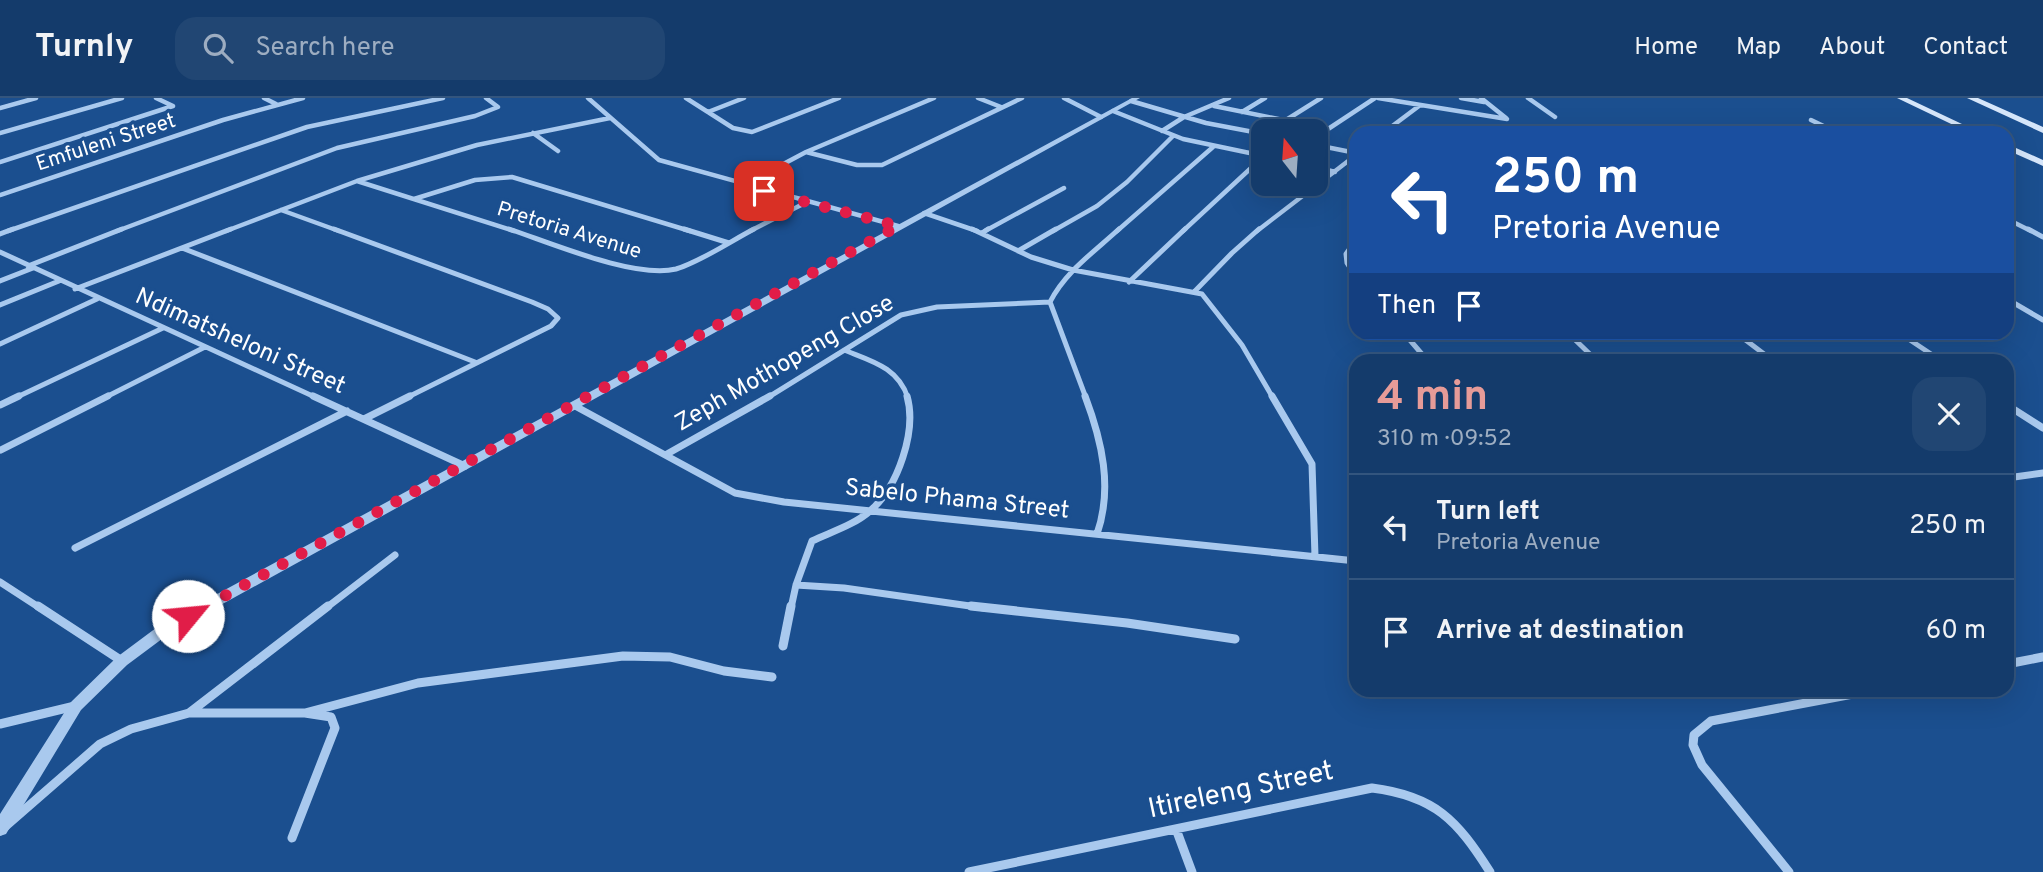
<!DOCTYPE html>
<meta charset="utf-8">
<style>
:root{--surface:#143b6b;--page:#214673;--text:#f1f3f6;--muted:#9dadc1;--line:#33557e;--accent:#e69b98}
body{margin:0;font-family:Overpass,sans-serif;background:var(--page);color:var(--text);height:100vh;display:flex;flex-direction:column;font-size:26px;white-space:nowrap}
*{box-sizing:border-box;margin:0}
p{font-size:23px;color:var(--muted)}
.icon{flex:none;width:38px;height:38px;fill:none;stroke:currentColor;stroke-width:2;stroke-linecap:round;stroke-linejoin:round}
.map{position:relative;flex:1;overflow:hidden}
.side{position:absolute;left:1349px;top:256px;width:665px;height:343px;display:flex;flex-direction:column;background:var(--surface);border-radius:21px;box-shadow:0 7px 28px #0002,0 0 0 2px var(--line)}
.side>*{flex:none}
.banner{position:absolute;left:1349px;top:28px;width:665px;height:214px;border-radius:21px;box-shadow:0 7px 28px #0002,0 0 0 2px var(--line);background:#1a4fa0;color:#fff;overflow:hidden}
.needle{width:46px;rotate:343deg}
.buttons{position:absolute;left:1251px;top:21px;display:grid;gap:14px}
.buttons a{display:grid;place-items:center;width:77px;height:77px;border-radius:14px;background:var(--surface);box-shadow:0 7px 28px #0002,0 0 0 2px var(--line);font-size:35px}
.pin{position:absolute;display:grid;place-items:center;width:60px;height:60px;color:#fff;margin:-30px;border-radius:14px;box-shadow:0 4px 10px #0006}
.me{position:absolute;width:77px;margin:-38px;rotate:62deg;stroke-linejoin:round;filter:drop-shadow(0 0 5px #0008)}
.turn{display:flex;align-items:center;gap:24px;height:147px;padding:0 28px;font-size:32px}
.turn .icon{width:91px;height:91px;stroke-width:2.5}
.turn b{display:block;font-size:49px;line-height:60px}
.then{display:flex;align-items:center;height:66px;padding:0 28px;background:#0003;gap:14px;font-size:26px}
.round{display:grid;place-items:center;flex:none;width:74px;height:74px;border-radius:21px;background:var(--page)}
.headline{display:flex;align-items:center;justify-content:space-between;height:119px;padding:0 28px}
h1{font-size:42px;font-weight:700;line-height:52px;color:var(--accent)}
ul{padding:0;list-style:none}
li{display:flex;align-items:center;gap:21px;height:105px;padding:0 28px;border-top:2px solid var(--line)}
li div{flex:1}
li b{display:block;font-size:26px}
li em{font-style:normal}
header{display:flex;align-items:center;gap:42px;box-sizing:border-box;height:98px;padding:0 35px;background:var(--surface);border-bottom:2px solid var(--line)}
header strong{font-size:33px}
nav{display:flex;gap:38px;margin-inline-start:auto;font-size:24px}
.search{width:490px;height:63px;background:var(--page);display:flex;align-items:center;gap:18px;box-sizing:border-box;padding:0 24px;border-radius:21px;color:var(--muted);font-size:26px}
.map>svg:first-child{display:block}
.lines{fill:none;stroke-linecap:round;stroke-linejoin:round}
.minor-far3{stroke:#a9c9ee;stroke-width:4.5}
.minor-far2{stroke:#a9c9ee;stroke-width:5}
.minor-far1{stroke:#a9c9ee;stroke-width:7}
.minor{stroke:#a9c9ee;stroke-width:9}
.tertiary{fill:#a9c9ee;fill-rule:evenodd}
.secondary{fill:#d6e6fa;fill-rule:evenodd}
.route{stroke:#e11d48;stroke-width:12;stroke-dasharray:0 21.6}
.labels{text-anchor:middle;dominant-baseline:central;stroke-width:7;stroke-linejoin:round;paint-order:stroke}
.far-street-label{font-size:21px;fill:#fff;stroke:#1b4f8f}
.street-label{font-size:24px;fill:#fff;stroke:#1b4f8f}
.near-street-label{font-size:28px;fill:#fff;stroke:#1b4f8f}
</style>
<header>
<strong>Turnly</strong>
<div class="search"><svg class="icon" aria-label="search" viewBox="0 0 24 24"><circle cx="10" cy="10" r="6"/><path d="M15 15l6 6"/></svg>Search here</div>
<nav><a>Home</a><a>Map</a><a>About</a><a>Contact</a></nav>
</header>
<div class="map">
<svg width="2043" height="774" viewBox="0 0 2043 774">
<rect width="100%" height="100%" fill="#1b4f8f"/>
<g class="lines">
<path class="minor-far3" d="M 264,0 L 276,6
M 588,0 L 659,62 L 898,128
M 686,0 L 733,30 L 752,34 L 839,0
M 978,0 L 1001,9
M 1064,0 L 1101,19
M 1378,0 L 1507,21
M 1461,0 L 1484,4
M 1481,0 L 1506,20
M 1528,0 L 1555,19
M 1131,3 L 1206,25 L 1264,36
M 1214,8 L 1328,31
M 0,10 L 36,0
M 1113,13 L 1183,41 L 1264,58
M 708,14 L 744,0
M 1242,14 L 1265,0
M 1286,22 L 1321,0
M 1811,22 L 1838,35
M 1162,33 L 1184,19 L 1229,0
M 0,35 L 122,0
M 533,35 L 558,53
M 1383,35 L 1419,8
M 1666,35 L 1710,35
M 1316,39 L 1375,0
M 1316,47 L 1356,55
M 806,54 L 857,67 L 882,67 L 1022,0
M 0,64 L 173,8 L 156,0
M 1316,69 L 1335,74
M 357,83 L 514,133
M 744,87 L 806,54 L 934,0
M 0,97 L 223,22 L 303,0
M 414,101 L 475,82 L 512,79 L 690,133
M 281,112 L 339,133
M 924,115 L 977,133
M 2007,121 L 2031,133
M 8,133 L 307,29 L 443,0
M 117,133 L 337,50 L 475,18 L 498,9 L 486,0
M 226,133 L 357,83 L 477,47 L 610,20
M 750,133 L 805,105
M 985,133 L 1064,90
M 1053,133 L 1097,108 L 1127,84 L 1173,38
M 1117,133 L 1213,49
M 1183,133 L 1264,58
M 1257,133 L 1356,57"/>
<path class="minor-far2" d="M 334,131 L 532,204 L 548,211 L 558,220 L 551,228 L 406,300
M 509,131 C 551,145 635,181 676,171 C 700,164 731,143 754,131
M 684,131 L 729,145
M 972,131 L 1031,159 L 1073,172 L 1202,196 L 1242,247 L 1273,300
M 2028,131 L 2043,139
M 982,135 L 988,131
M 0,136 L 13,131
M 1356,142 L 1346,156 L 1347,165 L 1356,179
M 182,150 L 475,264
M 1018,153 L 1056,131
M 0,154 L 317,300
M 28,168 L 122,131
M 0,183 L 33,170
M 1129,184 L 1185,131
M 75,191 L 231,131
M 1195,193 L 1232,155 L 1259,131
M 2007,201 L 2043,222
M 0,207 L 59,183
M 1403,234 L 1427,262
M 1567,234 L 1596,262
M 1735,234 L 1772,262
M 1898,234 L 1940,262
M 0,246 L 97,201
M 844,252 C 871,263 898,269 908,300
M 15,300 L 163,230
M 104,300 L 205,249
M 767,300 L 901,217 L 937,209 L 1050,204
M 1086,300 L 1050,204 C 1065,174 1094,154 1119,131"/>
<path class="minor-far1" d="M 313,298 L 465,368
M 1085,298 C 1102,343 1113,390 1097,436
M 1272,298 L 1312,366 L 1315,458
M 0,307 L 19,298
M 2007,307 L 2043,330
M 575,308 L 735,395 L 784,404 L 1356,463
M 364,321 L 410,298
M 1,352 L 108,298
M 667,356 L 770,298
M 2007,380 L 2043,375
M 75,450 L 347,313
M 0,484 L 40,510
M 796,487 L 844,490 L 984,510
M 326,510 L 395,457
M 791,510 L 796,487 L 812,443 C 831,434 854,427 870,413 C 898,389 917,333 907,298"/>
<path class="minor" d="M 38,508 L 122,563
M 971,508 L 1127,525 L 1235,541
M 783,548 L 791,508
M 2007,566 L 2043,559
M 190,615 L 305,615 L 331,619 L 335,630 L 292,740
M 305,615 L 418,585 L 623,558 L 670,559 L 724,573 L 772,579
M 0,626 L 75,608
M 1176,731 L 1192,774
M 0,733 L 100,646 L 131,631 L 189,615 L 328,508
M 969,774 L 1372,690 C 1435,698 1457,722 1490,774
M 1789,774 L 1702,667 L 1693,647 L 1694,637 L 1711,623 L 1874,592"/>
<path class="tertiary" d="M 1132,0 L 1140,0 L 170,535 L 127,567 L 81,612 L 6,736 L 0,738 L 0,716 L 71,604 L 117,559 L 160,527 Z"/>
<path class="secondary" d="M 1897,0 L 1907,0 L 1981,35 L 1970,35 Z
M 1967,0 L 1978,0 L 2043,29 L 2043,35 Z
M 2007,46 L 2043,62 L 2043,68 L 2007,52 Z"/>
</g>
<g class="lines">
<path class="route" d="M 188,518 L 898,128 L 764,93"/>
</g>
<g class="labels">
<g class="far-street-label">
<text transform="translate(106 45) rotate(-18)">Emfuleni Street</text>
<text transform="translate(569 133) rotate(17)">Pretoria Avenue</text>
</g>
<g class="street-label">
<text transform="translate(240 244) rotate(24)">Ndimatsheloni Street</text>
<text transform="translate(785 266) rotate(-30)">Zeph Mothopeng Close</text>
<text transform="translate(957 402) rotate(6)">Sabelo Phama Street</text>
</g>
<g class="near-street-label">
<text transform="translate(1241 693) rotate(-12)">Itireleng Street</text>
</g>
</g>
</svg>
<div class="buttons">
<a><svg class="needle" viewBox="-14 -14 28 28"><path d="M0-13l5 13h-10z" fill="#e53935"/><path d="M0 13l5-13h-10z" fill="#9dadc1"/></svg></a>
</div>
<div class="pin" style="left:764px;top:93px;background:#d93025"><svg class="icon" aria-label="arrive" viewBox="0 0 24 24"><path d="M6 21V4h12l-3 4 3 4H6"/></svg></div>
<svg class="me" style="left:188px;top:518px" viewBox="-20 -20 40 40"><circle r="19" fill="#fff"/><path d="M0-13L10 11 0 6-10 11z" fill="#e11d48"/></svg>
<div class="banner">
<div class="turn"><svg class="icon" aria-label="left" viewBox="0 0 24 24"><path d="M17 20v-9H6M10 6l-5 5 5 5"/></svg><div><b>250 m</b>Pretoria Avenue</div></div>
<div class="then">Then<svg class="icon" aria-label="arrive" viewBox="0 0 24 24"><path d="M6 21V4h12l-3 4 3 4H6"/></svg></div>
</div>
<section class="side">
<div class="headline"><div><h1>4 min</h1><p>310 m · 09:52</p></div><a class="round"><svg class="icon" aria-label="close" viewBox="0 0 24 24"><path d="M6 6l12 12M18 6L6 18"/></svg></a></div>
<ul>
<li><svg class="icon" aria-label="left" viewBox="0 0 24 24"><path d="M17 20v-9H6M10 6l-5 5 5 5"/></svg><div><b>Turn left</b><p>Pretoria Avenue</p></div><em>250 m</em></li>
<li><svg class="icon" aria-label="arrive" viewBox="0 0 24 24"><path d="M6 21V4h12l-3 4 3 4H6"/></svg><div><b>Arrive at destination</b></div><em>60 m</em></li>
</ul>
</section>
</div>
